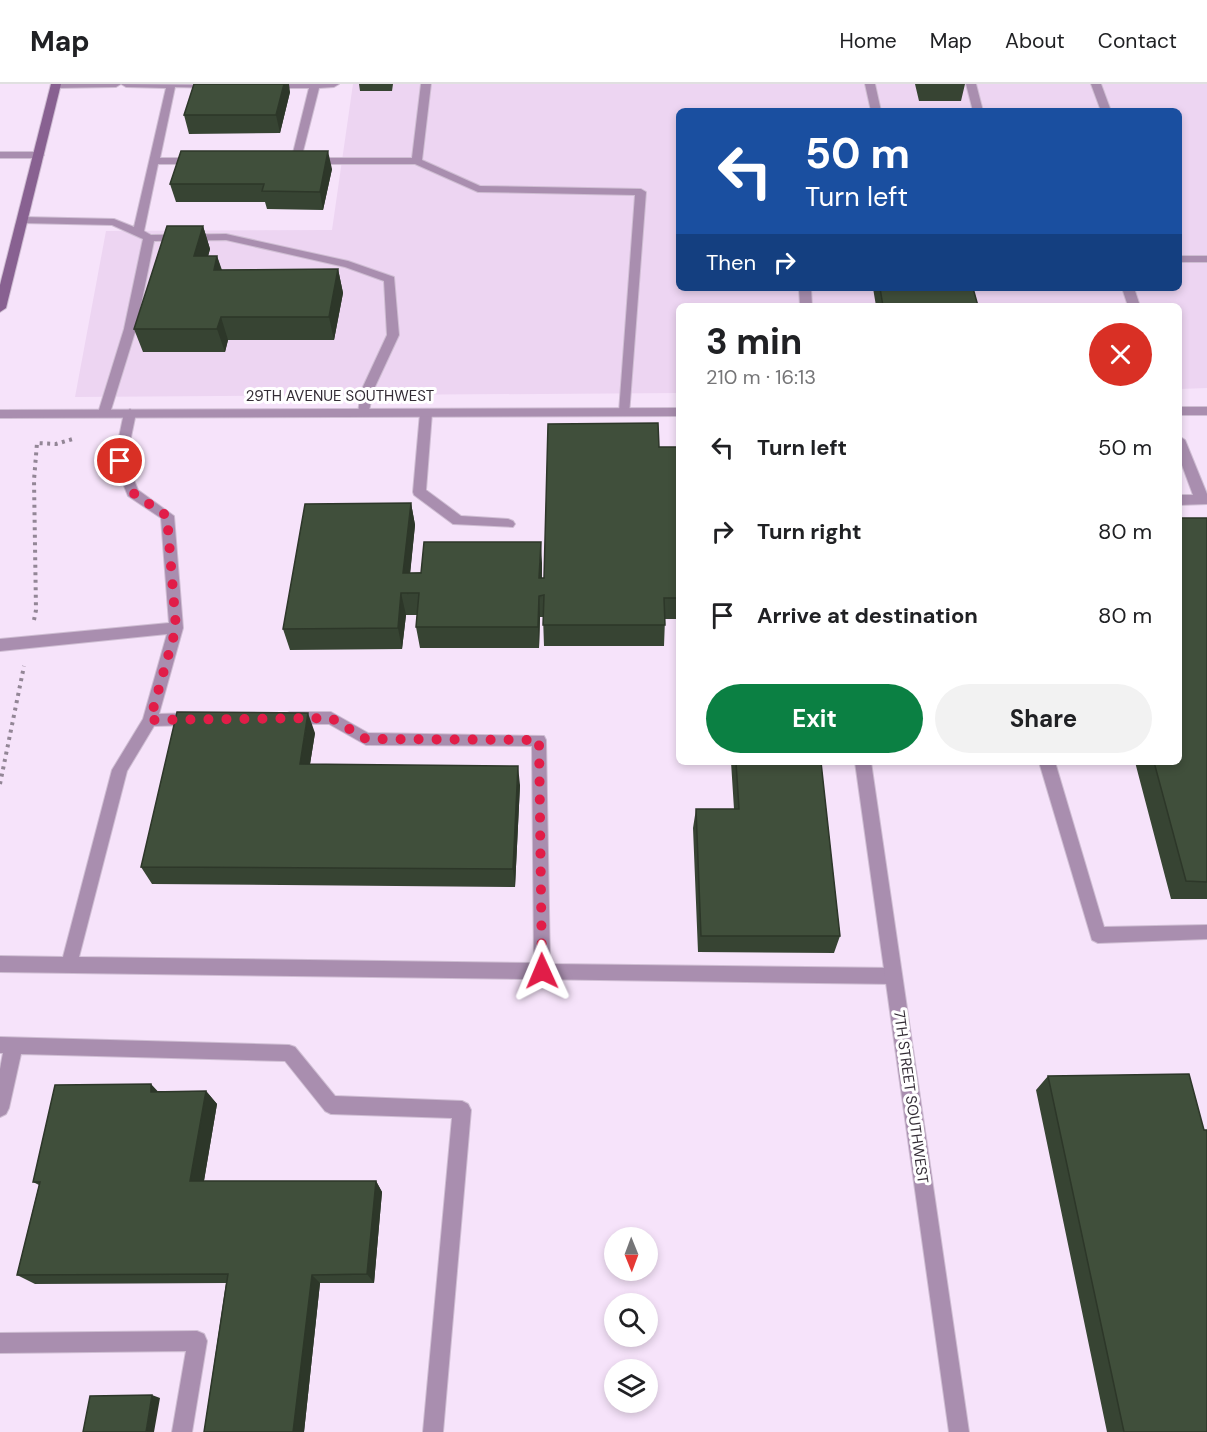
<!DOCTYPE html>
<meta charset="utf-8">
<style>
:root{--surface:#fff;--page:#f2f2f2;--text:#202124;--muted:#757577;--line:#e0e0e0;--accent:#0b8043}
body{margin:0;font-family:"DM Sans",sans-serif;background:var(--page);color:var(--text);height:100vh;display:flex;flex-direction:column;font-size:22px;white-space:nowrap}
*{box-sizing:border-box;margin:0}
p{font-size:20px;color:var(--muted)}
.icon{flex:none;width:33px;height:33px;fill:none;stroke:currentColor;stroke-width:2;stroke-linecap:round;stroke-linejoin:round}
.map{position:relative;flex:1;overflow:hidden}
.drawer{position:absolute;left:676px;top:219px;width:506px;height:462px;display:flex;flex-direction:column;background:var(--surface);border-radius:9px;box-shadow:0 3px 9px #0003}
.drawer>*{flex:none}
.guide{position:absolute;left:676px;top:24px;width:506px;height:183px;border-radius:9px;box-shadow:0 3px 9px #0003;background:#1a4fa0;color:#fff;overflow:hidden}
.needle{width:39px;rotate:179deg}
.controls{position:absolute;left:604px;top:1143px;display:grid;gap:12px}
.controls a{display:grid;place-items:center;width:54px;height:54px;border-radius:50%;background:var(--surface);box-shadow:0 3px 9px #0003;font-size:30px}
.pin{position:absolute;display:grid;place-items:center;width:51px;height:51px;color:#fff;margin:-26px;border:3px solid #fff;border-radius:50%;box-shadow:0 2px 6px #0007}
.me{position:absolute;width:66px;margin:-33px;rotate:359deg;stroke-linejoin:round;filter:drop-shadow(0 0 4px #0008)}
.turn{display:flex;align-items:center;gap:21px;height:126px;padding:0 30px;font-size:27px}
.turn .icon{width:78px;height:78px;stroke-width:2.5}
.turn b{display:block;font-size:42px;line-height:51px}
.then{display:flex;align-items:center;height:57px;padding:0 30px;background:#0003;gap:12px;font-size:22px}
.round{display:grid;place-items:center;flex:none;width:63px;height:63px;border-radius:32px;background:var(--page)}
.headline{display:flex;align-items:center;justify-content:space-between;height:102px;padding:0 30px}
h1{font-size:36px;font-weight:700;line-height:45px}
.button{display:flex;gap:12px;margin-top:auto;padding:12px 30px}
.button a{flex:1;height:69px;border-radius:36px;background:var(--accent);color:#fff;font-size:24px;font-weight:700;line-height:69px;text-align:center}
.button a+a{background:var(--page);color:var(--text)}
ul{padding:0;list-style:none}
li{display:flex;align-items:center;gap:18px;height:84px;padding:0 30px}
li div{flex:1}
li b{display:block;font-size:22px}
li em{font-style:normal}
header{display:flex;align-items:center;gap:36px;box-sizing:border-box;height:84px;padding:0 30px;background:var(--surface);border-bottom:2px solid var(--line)}
header strong{font-size:28px}
nav{display:flex;gap:33px;margin-inline-start:auto;font-size:21px}
.map>svg:first-child{display:block}
.built{fill:#edd5f2;fill-rule:evenodd}
.lines{fill:none;stroke-linecap:round;stroke-linejoin:round}
.lane-casing{stroke:#cfbed3;stroke-width:2}
.street-casing{stroke:#cfbed3;stroke-width:2}
.secondary-casing{stroke:#cfbed3;stroke-width:2}
.path{stroke:#938696;stroke-width:4;stroke-dasharray:3 4.5;stroke-linecap:butt}
.lane{fill:#a98eaf;fill-rule:evenodd}
.street{fill:#a98eaf;fill-rule:evenodd}
.secondary{fill:#886191;fill-rule:evenodd}
.wall{fill:#374433}
.shaded-wall{fill:#2d3729}
.building{fill:#404f3b;stroke:#2d3729;stroke-width:1.5}
.route{stroke:#e11d48;stroke-width:10;stroke-dasharray:0 18}
.labels{text-anchor:middle;dominant-baseline:central;stroke-width:6;stroke-linejoin:round;paint-order:stroke}
.street-label{font-size:15px;fill:#332c35;stroke:#fff}
</style>
<header>
<strong>Map</strong>
<nav><a>Home</a><a>Map</a><a>About</a><a>Contact</a></nav>
</header>
<div class="map">
<svg width="1207" height="1348" viewBox="0 0 1207 1348">
<rect width="100%" height="100%" fill="#f6e3fa"/>
<path class="built" d="M 353,0 L 1207,0 L 1207,304 L 1179,305 L 1179,222 L 680,222 L 679,309 L 75,313 L 106,147 L 332,146 ZM 680,27 L 1179,27 L 1179,204 L 680,204 Z"/>
<g class="lines">
<g class="lane-casing">
<path id="lane" d="M 51,0 L 121,0 L 116,3 L 55,4 Z
M 121,0 L 217,1 L 212,4 L 175,3 L 160,74 L 196,74 L 201,77 L 196,80 L 158,80 L 144,147 L 151,151 L 226,150 L 348,177 L 394,193 L 399,251 L 373,307 L 368,332 L 360,332 L 358,329 L 361,307 L 387,251 L 384,197 L 345,183 L 226,156 L 154,157 L 136,245 L 110,329 L 108,332 L 100,332 L 98,329 L 124,245 L 143,155 L 112,141 L 22,139 L 17,136 L 22,133 L 114,135 L 134,143 L 166,4 L 126,3 Z
M 265,0 L 339,0 L 334,3 L 319,4 L 300,79 L 291,77 L 309,4 L 269,4 Z
M 421,0 L 431,0 L 422,76 L 480,102 L 641,105 L 646,108 L 629,331 L 625,332 L 619,328 L 635,111 L 478,108 L 415,80 L 310,80 L 305,77 L 310,74 L 412,74 Z
M 865,0 L 875,0 L 881,27 L 871,27 Z
M 966,0 L 976,0 L 983,27 L 973,27 Z
M 1091,0 L 1101,0 L 1111,27 L 1101,27 Z
M 0,68 L 39,68 L 44,71 L 39,74 L 0,74 Z
M 1179,172 L 1207,172 L 1207,178 L 1179,178 Z
M 799,204 L 811,204 L 812,222 L 800,222 Z
M 1122,204 L 1134,204 L 1140,222 L 1128,222 Z
M 130,325 L 136,329 L 126,377 L 138,406 L 174,432 L 183,544 L 159,630 L 194,629 L 199,631 L 201,635 L 199,639 L 194,641 L 154,642 L 127,687 L 79,873 L 534,879 L 532,662 L 366,661 L 329,640 L 290,640 L 285,638 L 283,634 L 285,630 L 290,628 L 331,628 L 368,649 L 544,652 L 546,656 L 550,880 L 894,884 L 900,886 L 902,892 L 900,898 L 894,900 L 0,888 L 0,872 L 63,873 L 112,686 L 143,635 L 167,550 L 0,567 L 0,555 L 169,539 L 161,434 L 128,412 L 114,377 L 124,329 Z
M 426,325 L 432,329 L 426,406 L 461,432 L 508,435 L 513,437 L 515,440 L 513,443 L 453,440 L 414,411 L 413,408 L 420,329 Z
M 1179,352 L 1185,356 L 1207,410 L 1207,420 L 1179,421 L 1179,411 L 1193,411 L 1179,373 Z
M 1039,678 L 1055,678 L 1104,843 L 1207,841 L 1207,855 L 1098,859 L 1092,856 Z
M 0,953 L 289,961 L 295,963 L 335,1012 L 462,1017 L 468,1020 L 471,1026 L 443,1348 L 423,1348 L 452,1034 L 331,1030 L 325,1027 L 285,977 L 21,970 L 9,1024 L 6,1030 L 0,1033 L 0,985 L 3,969 L 0,969 Z
M 197,1247 L 204,1250 L 207,1257 L 192,1348 L 172,1348 L 186,1267 L 0,1269 L 0,1249 Z"/>
</g>
<g class="street-casing">
<path id="street" d="M 1179,323 L 1207,323 L 1207,331 L 1179,331 Z
M 680,324 L 680,332 L 0,334 L 0,326 Z
M 855,678 L 871,678 L 969,1348 L 949,1348 Z"/>
</g>
<g class="secondary-casing">
<path id="secondary" d="M 51,0 L 61,0 L 6,224 L 0,228 L 0,201 Z"/>
</g>
<path class="path" d="M 34,536 L 36,526 L 34,396 L 37,359 L 56,360 L 76,354
M 0,700 L 24,582"/>
<use href="#lane" class="lane"/>
<use href="#street" class="street"/>
<use href="#secondary" class="secondary"/>
</g>
<path class="wall" d="M 359,0 L 393,0 L 392,7 L 360,7 Z
M 915,0 L 965,0 L 961,17 L 919,17 Z
M 290,8 L 280,49 L 189,50 L 184,31 Z
M 332,85 L 323,126 L 267,125 L 265,118 L 176,118 L 170,100 Z
M 203,142 L 210,165 L 208,172 L 217,172 L 222,186 L 338,185 L 343,209 L 334,256 L 228,256 L 225,268 L 143,268 L 134,245 Z
M 873,204 L 973,204 L 978,222 L 876,222 Z
M 659,363 L 680,409 L 680,535 L 665,535 L 664,562 L 544,562 L 543,533 L 540,533 L 539,564 L 420,564 L 416,543 L 417,531 L 406,531 L 402,565 L 290,566 L 283,545 L 411,419 L 415,441 L 410,489 L 542,479 L 542,494 L 544,494 Z
M 1207,434 L 1207,815 L 1171,815 L 1135,678 L 1179,678 Z
M 315,649 L 310,680 L 520,701 L 515,803 L 152,800 L 141,783 Z
M 731,678 L 821,678 L 840,852 L 834,869 L 698,868 L 693,744 L 696,725 L 734,725 Z
M 1048,992 L 1207,1348 L 1107,1348 L 1036,1006 Z
M 158,1007 L 206,1007 L 217,1020 L 204,1097 L 376,1097 L 382,1108 L 374,1199 L 320,1199 L 304,1348 L 204,1348 L 226,1199 L 35,1200 L 17,1191 L 39,1101 L 33,1098 Z"/>
<path class="shaded-wall" d="M 284,0 L 289,0 L 290,8 L 280,49 L 276,31 Z
M 328,67 L 332,85 L 323,126 L 320,108 Z
M 203,142 L 210,165 L 202,195 L 194,172 Z
M 217,172 L 224,195 L 214,186 Z
M 338,185 L 343,209 L 334,256 L 329,233 Z
M 221,233 L 228,256 L 225,268 L 217,245 Z
M 411,419 L 415,441 L 408,511 L 403,489 Z
M 541,458 L 542,479 L 541,515 L 539,494 Z
M 401,509 L 406,531 L 402,565 L 398,544 Z
M 539,512 L 540,533 L 539,564 L 538,543 Z
M 308,629 L 315,649 L 307,699 L 300,680 Z
M 518,682 L 520,701 L 515,803 L 513,785 Z
M 151,1000 L 164,1014 L 151,1008 Z
M 206,1007 L 217,1020 L 202,1108 L 190,1097 Z
M 376,1097 L 382,1108 L 374,1199 L 367,1190 Z
M 312,1191 L 320,1199 L 304,1348 L 293,1348 Z
M 152,1311 L 160,1314 L 154,1348 L 146,1348 Z"/>
<path class="building" d="M 194,0 L 284,0 L 276,31 L 184,31 Z
M 181,67 L 328,67 L 320,108 L 262,107 L 264,100 L 170,100 Z
M 167,142 L 203,142 L 194,172 L 217,172 L 214,186 L 338,185 L 329,233 L 221,233 L 217,245 L 134,245 Z
M 880,204 L 973,204 L 978,222 L 883,222 Z
M 658,339 L 659,363 L 677,363 L 680,409 L 680,514 L 664,514 L 665,541 L 543,541 L 544,511 L 539,512 L 538,543 L 416,543 L 419,509 L 401,509 L 398,544 L 283,545 L 305,420 L 411,419 L 403,489 L 421,489 L 424,458 L 541,458 L 539,494 L 544,494 L 548,340 Z
M 1179,434 L 1207,434 L 1207,798 L 1186,797 L 1154,678 L 1179,678 Z
M 177,628 L 308,629 L 300,680 L 518,682 L 513,785 L 141,783 Z
M 736,678 L 821,678 L 840,852 L 701,852 L 696,725 L 739,725 Z
M 1189,990 L 1204,1046 L 1207,1046 L 1207,1348 L 1124,1348 L 1048,992 Z
M 151,1000 L 151,1008 L 206,1007 L 190,1097 L 376,1097 L 367,1190 L 312,1191 L 293,1348 L 204,1348 L 228,1190 L 17,1191 L 40,1098 L 33,1098 L 55,1001 Z
M 152,1311 L 146,1348 L 83,1348 L 90,1312 Z"/>
<g class="lines">
<path class="route" d="M 120,377 L 133,409 L 167,432 L 176,544 L 150,636 L 331,634 L 366,655 L 539,656 L 542,887"/>
</g>
<g class="labels">
<g class="street-label">
<text x="340" y="312">29TH AVENUE SOUTHWEST</text>
<text transform="translate(911 1013) rotate(82)">7TH STREET SOUTHWEST</text>
</g>
</g>
</svg>
<div class="controls">
<a><svg class="needle" viewBox="-14 -14 28 28"><path d="M0-13l5 13h-10z" fill="#e53935"/><path d="M0 13l5-13h-10z" fill="#757577"/></svg></a>
<a><svg class="icon" aria-label="search" viewBox="0 0 24 24"><circle cx="10" cy="10" r="6"/><path d="M15 15l6 6"/></svg></a>
<a><svg class="icon" aria-label="layers" viewBox="0 0 24 24"><path d="M12 4l9 5-9 5-9-5zM3 14l9 5 9-5"/></svg></a>
</div>
<div class="pin" style="left:120px;top:377px;background:#d93025"><svg class="icon" aria-label="arrive" viewBox="0 0 24 24"><path d="M6 21V4h12l-3 4 3 4H6"/></svg></div>
<svg class="me" style="left:542px;top:887px" viewBox="-20 -20 40 40"><path d="M0-17L14 15 0 8-14 15z" fill="#e11d48" stroke="#fff" stroke-width="4"/></svg>
<div class="guide">
<div class="turn"><svg class="icon" aria-label="left" viewBox="0 0 24 24"><path d="M17 20v-9H6M10 6l-5 5 5 5"/></svg><div><b>50 m</b>Turn left</div></div>
<div class="then">Then<svg class="icon" aria-label="right" viewBox="0 0 24 24"><path d="M7 20v-9h11M14 6l5 5-5 5"/></svg></div>
</div>
<section class="drawer">
<div class="headline"><div><h1>3 min</h1><p>210 m · 16:13</p></div><a class="round" style="background:#d93025;color:#fff"><svg class="icon" aria-label="close" viewBox="0 0 24 24"><path d="M6 6l12 12M18 6L6 18"/></svg></a></div>
<ul>
<li><svg class="icon" aria-label="left" viewBox="0 0 24 24"><path d="M17 20v-9H6M10 6l-5 5 5 5"/></svg><div><b>Turn left</b></div><em>50 m</em></li>
<li><svg class="icon" aria-label="right" viewBox="0 0 24 24"><path d="M7 20v-9h11M14 6l5 5-5 5"/></svg><div><b>Turn right</b></div><em>80 m</em></li>
<li><svg class="icon" aria-label="arrive" viewBox="0 0 24 24"><path d="M6 21V4h12l-3 4 3 4H6"/></svg><div><b>Arrive at destination</b></div><em>80 m</em></li>
</ul>
<div class="button"><a>Exit</a><a>Share</a></div>
</section>
</div>
